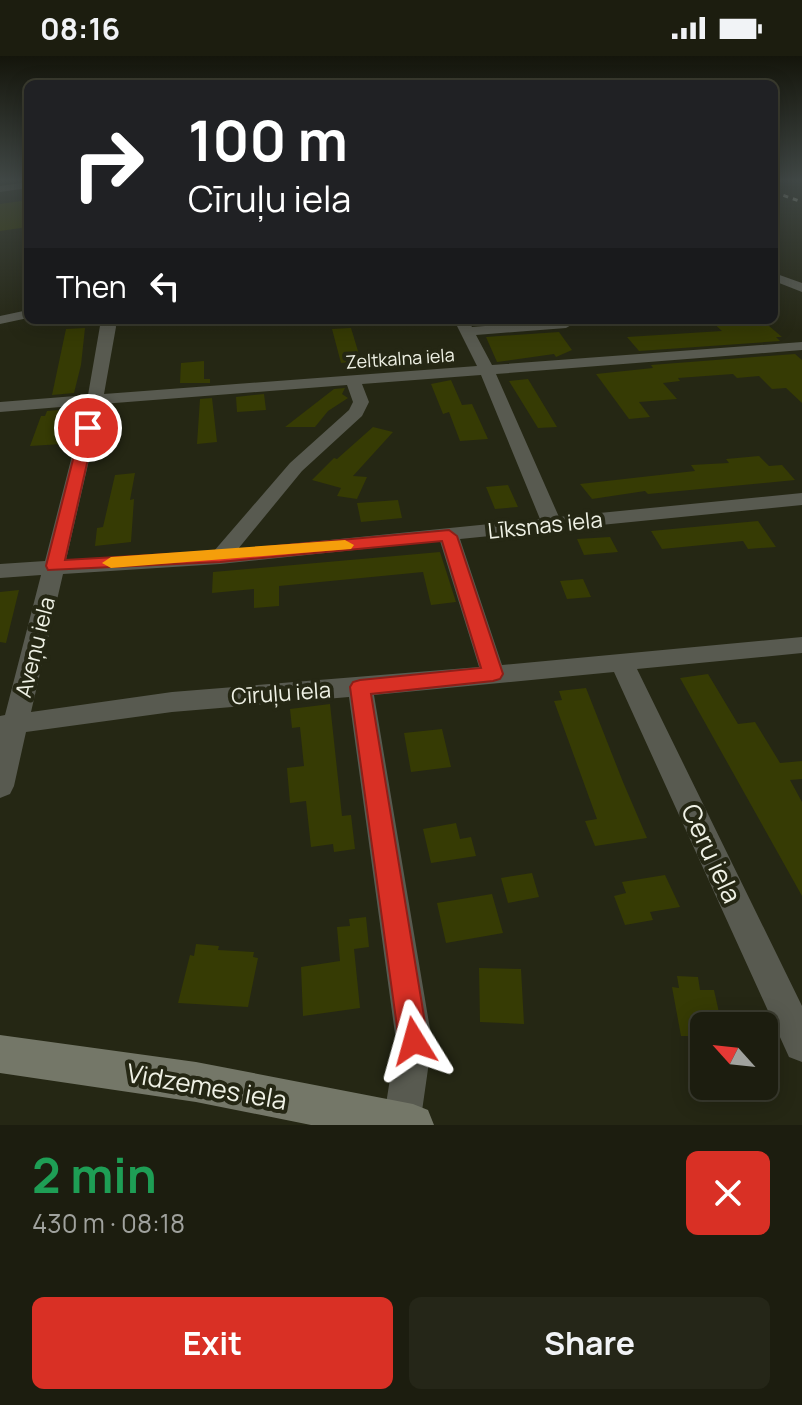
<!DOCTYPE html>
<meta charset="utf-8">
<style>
:root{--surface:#1c1d0f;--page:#252618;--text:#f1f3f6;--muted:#a0a29e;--line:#3a3b2f;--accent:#d93025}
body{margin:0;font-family:Manrope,sans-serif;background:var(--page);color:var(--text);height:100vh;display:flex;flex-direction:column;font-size:30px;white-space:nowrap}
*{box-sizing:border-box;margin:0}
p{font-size:26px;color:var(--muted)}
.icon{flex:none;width:44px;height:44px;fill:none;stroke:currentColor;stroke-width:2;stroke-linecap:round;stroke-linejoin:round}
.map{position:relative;height:1069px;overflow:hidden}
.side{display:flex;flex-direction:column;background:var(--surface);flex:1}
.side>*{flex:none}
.guide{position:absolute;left:24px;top:24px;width:754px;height:244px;border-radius:12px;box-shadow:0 4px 20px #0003,0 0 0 2px var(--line);background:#202124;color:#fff;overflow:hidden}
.needle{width:52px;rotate:297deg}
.tools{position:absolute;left:690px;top:956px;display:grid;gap:16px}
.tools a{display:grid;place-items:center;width:88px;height:88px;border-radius:12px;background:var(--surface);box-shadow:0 4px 20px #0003,0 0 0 2px var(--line);font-size:40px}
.pin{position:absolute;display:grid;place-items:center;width:68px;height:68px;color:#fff;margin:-34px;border:4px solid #fff;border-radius:50%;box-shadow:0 2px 8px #0007}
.me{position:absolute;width:88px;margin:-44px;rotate:352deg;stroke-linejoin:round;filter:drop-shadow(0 0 6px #0008)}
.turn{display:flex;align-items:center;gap:28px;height:168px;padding:0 32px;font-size:36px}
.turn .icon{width:104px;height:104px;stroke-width:2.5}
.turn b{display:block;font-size:56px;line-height:68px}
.then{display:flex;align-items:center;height:76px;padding:0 32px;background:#0003;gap:16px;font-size:30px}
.round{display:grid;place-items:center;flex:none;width:84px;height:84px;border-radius:12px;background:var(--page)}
.headline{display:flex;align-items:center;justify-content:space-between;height:136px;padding:0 32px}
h1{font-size:48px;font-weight:700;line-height:60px;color:#1e9e55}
.action{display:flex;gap:16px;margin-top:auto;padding:16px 32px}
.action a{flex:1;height:92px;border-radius:12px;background:var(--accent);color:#fff;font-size:32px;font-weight:700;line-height:92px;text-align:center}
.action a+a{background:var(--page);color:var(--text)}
.status{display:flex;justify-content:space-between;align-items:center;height:56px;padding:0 40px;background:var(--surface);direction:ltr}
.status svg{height:22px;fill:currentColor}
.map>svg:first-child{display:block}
.building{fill:#363b04}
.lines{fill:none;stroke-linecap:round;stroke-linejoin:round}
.street{fill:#585a50;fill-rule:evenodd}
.secondary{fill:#747768;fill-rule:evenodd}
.rail{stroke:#c5c7ba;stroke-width:3;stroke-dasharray:5 5;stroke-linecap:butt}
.route{fill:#d93025;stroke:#8d1f18;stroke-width:2}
.slow{fill:#f59e0b}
.labels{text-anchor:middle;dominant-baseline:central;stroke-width:8;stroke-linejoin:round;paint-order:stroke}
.far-street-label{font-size:18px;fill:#eff1e5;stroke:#252714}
.street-label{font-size:22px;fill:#eff1e5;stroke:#252714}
.near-street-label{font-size:26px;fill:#eff1e5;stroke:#252714}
</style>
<div class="status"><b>08:16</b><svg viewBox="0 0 49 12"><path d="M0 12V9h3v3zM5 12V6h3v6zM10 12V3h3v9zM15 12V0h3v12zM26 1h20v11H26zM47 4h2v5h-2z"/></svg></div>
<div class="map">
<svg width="802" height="1069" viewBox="0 0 802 1069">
<rect width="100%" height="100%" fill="#252714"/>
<path class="building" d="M 28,144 L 28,171 L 0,175 L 0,148 Z
M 710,264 L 762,264 L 782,281 L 776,281 L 780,285 L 639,295 L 627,281 L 722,275 Z
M 85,272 L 81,309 L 74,337 L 52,339 L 66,273 Z
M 351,272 L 361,305 L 341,307 L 332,273 Z
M 559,276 L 572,294 L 556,301 L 554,298 L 497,306 L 486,281 Z
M 795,298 L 802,304 L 802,347 L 786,332 L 772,333 L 759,320 L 737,322 L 733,318 L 678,322 L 680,325 L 663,327 L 677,343 L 639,346 L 650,361 L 629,363 L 596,318 L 653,312 L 651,309 Z
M 204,305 L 204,323 L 210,323 L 210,327 L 180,327 L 181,307 Z
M 528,323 L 557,371 L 538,372 L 509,325 Z
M 451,324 L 462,349 L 472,348 L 488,383 L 460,385 L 449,356 L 443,358 L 431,328 Z
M 345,332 L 342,338 L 348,342 L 328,355 L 315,371 L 285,371 L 334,333 Z
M 264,338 L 266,354 L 237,356 L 236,341 Z
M 212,342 L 217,386 L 197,388 L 200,343 Z
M 70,353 L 62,388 L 30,390 L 41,360 L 45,360 L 47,355 Z
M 373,371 L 393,376 L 353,420 L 367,421 L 357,443 L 337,440 L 341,432 L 312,424 L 334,402 L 337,403 Z
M 759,400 L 769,410 L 782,409 L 795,424 L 648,438 L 645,435 L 592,443 L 580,428 L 695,415 L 691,409 L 729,407 L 726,403 Z
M 135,417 L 130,444 L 134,443 L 131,486 L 95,490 L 97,472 L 103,471 L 115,419 Z
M 508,429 L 518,451 L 495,453 L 486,431 Z
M 398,444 L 402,462 L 361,466 L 357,447 Z
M 758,465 L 776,491 L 748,493 L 743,485 L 662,493 L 651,475 Z
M 610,481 L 618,496 L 584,499 L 577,483 Z
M 440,496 L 456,546 L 431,549 L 423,516 L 279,530 L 279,550 L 254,552 L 254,533 L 212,537 L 213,516 Z
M 583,523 L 591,541 L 567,543 L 560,525 Z
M 19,534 L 6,587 L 0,586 L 0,536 Z
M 708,618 L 738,668 L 755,666 L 780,707 L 802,705 L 802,723 L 790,724 L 802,746 L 802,840 L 680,622 Z
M 586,632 L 623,726 L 647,782 L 595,790 L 585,765 L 597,763 L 554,645 L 562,644 L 559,635 Z
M 330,648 L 342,760 L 351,759 L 355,793 L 334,796 L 333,788 L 311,791 L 306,745 L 290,747 L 287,712 L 304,710 L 300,671 L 292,672 L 290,653 Z
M 442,673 L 451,711 L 411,716 L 404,677 Z
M 456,767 L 460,783 L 471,781 L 476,800 L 431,807 L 423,773 Z
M 532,817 L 539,841 L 508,847 L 501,822 Z
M 665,819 L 680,851 L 650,856 L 653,864 L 625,869 L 614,840 L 626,837 L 622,826 Z
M 492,838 L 503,877 L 446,887 L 437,847 Z
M 366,861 L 369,891 L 354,893 L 360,952 L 303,960 L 301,911 L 340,905 L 337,871 L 350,870 L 349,863 Z
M 196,888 L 219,890 L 218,894 L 254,896 L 253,901 L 258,902 L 248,951 L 178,947 L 190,899 L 194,900 Z
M 479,912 L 521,913 L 524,968 L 480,966 Z
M 677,920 L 698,921 L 700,934 L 714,934 L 722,970 L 704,970 L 704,980 L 681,980 L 672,931 L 679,932 Z"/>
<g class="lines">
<path class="street" d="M 28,126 L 28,132 L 0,136 L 0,130 Z
M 774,217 L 802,227 L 802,236 L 774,225 Z
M 28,254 L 28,262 L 0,268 L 0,260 Z
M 101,264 L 115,264 L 116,271 L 104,338 L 477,310 L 454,264 L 468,264 L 472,271 L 563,264 L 573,268 L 566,272 L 476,279 L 492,309 L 802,286 L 802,294 L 496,318 L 559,461 L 802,437 L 802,449 L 460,483 L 502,609 L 802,581 L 802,597 L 637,613 L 802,950 L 802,1006 L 789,1001 L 614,616 L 374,639 L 432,985 L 420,1069 L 383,1067 L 396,985 L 349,641 L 172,656 L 26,676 L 14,730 L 10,738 L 0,742 L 0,660 L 5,659 L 41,519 L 0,522 L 0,508 L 45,505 L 85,349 L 0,356 L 0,346 L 88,339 ZM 481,319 L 540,463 L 238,493 L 302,415 L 362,360 L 369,346 L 362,328 ZM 347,329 L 353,346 L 349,354 L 290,407 L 214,495 L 66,504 L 102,348 ZM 440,485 L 479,611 L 172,636 L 31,656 L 63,518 L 220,508 Z"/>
<path class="secondary" d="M 0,979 L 196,1006 L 413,1048 L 428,1054 L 434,1069 L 311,1069 L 196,1046 L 0,1017 Z"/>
<path class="rail" d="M 774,136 L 802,146"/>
</g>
<linearGradient id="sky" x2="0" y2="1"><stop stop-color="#14150b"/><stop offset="0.45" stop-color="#404745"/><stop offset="1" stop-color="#404745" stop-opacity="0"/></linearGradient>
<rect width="802" height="275" fill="url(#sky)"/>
<path class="route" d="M 88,368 L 95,372 L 65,504 L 220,495 L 449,474 L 457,480 L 503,618 L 500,623 L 493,625 L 371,638 L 428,985 L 424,996 L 414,1000 L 403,996 L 399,985 L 350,631 L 353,626 L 360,624 L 481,612 L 442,485 L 220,506 L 48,514 L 46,510 L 81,372 Z"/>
<path class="slow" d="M 345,484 L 354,489 L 351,493 L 111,512 L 102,507 L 111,501 Z"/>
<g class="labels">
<g class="far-street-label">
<text transform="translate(400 302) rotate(-4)">Zeltkalna iela</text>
</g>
<g class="street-label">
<text transform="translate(545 469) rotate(-6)">Līksnas iela</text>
<text transform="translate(35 591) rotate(-76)">Aveņu iela</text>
<text transform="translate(281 637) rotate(-4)">Cīruļu iela</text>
</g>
<g class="near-street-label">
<text transform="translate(712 797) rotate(65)">Ceru iela</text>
<text transform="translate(207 1030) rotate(10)">Vidzemes iela</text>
</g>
</g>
</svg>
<div class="tools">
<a><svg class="needle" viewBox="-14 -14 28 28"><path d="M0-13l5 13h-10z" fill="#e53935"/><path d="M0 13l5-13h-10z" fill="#a0a29e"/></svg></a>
</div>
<div class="pin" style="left:88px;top:372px;background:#d93025"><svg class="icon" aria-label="arrive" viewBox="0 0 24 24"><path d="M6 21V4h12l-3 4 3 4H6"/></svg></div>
<svg class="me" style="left:414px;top:985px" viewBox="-20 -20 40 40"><path d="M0-17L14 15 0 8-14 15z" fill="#d93025" stroke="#fff" stroke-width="4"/></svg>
<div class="guide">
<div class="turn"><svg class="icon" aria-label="right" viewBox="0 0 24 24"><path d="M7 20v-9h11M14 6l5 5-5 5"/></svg><div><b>100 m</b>Cīruļu iela</div></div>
<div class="then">Then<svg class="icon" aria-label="left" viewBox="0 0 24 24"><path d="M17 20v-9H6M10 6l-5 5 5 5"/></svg></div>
</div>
</div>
<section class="side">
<div class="headline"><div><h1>2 min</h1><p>430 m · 08:18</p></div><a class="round" style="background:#d93025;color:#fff"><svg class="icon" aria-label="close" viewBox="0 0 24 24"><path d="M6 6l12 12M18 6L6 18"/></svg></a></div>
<div class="action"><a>Exit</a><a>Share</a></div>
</section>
